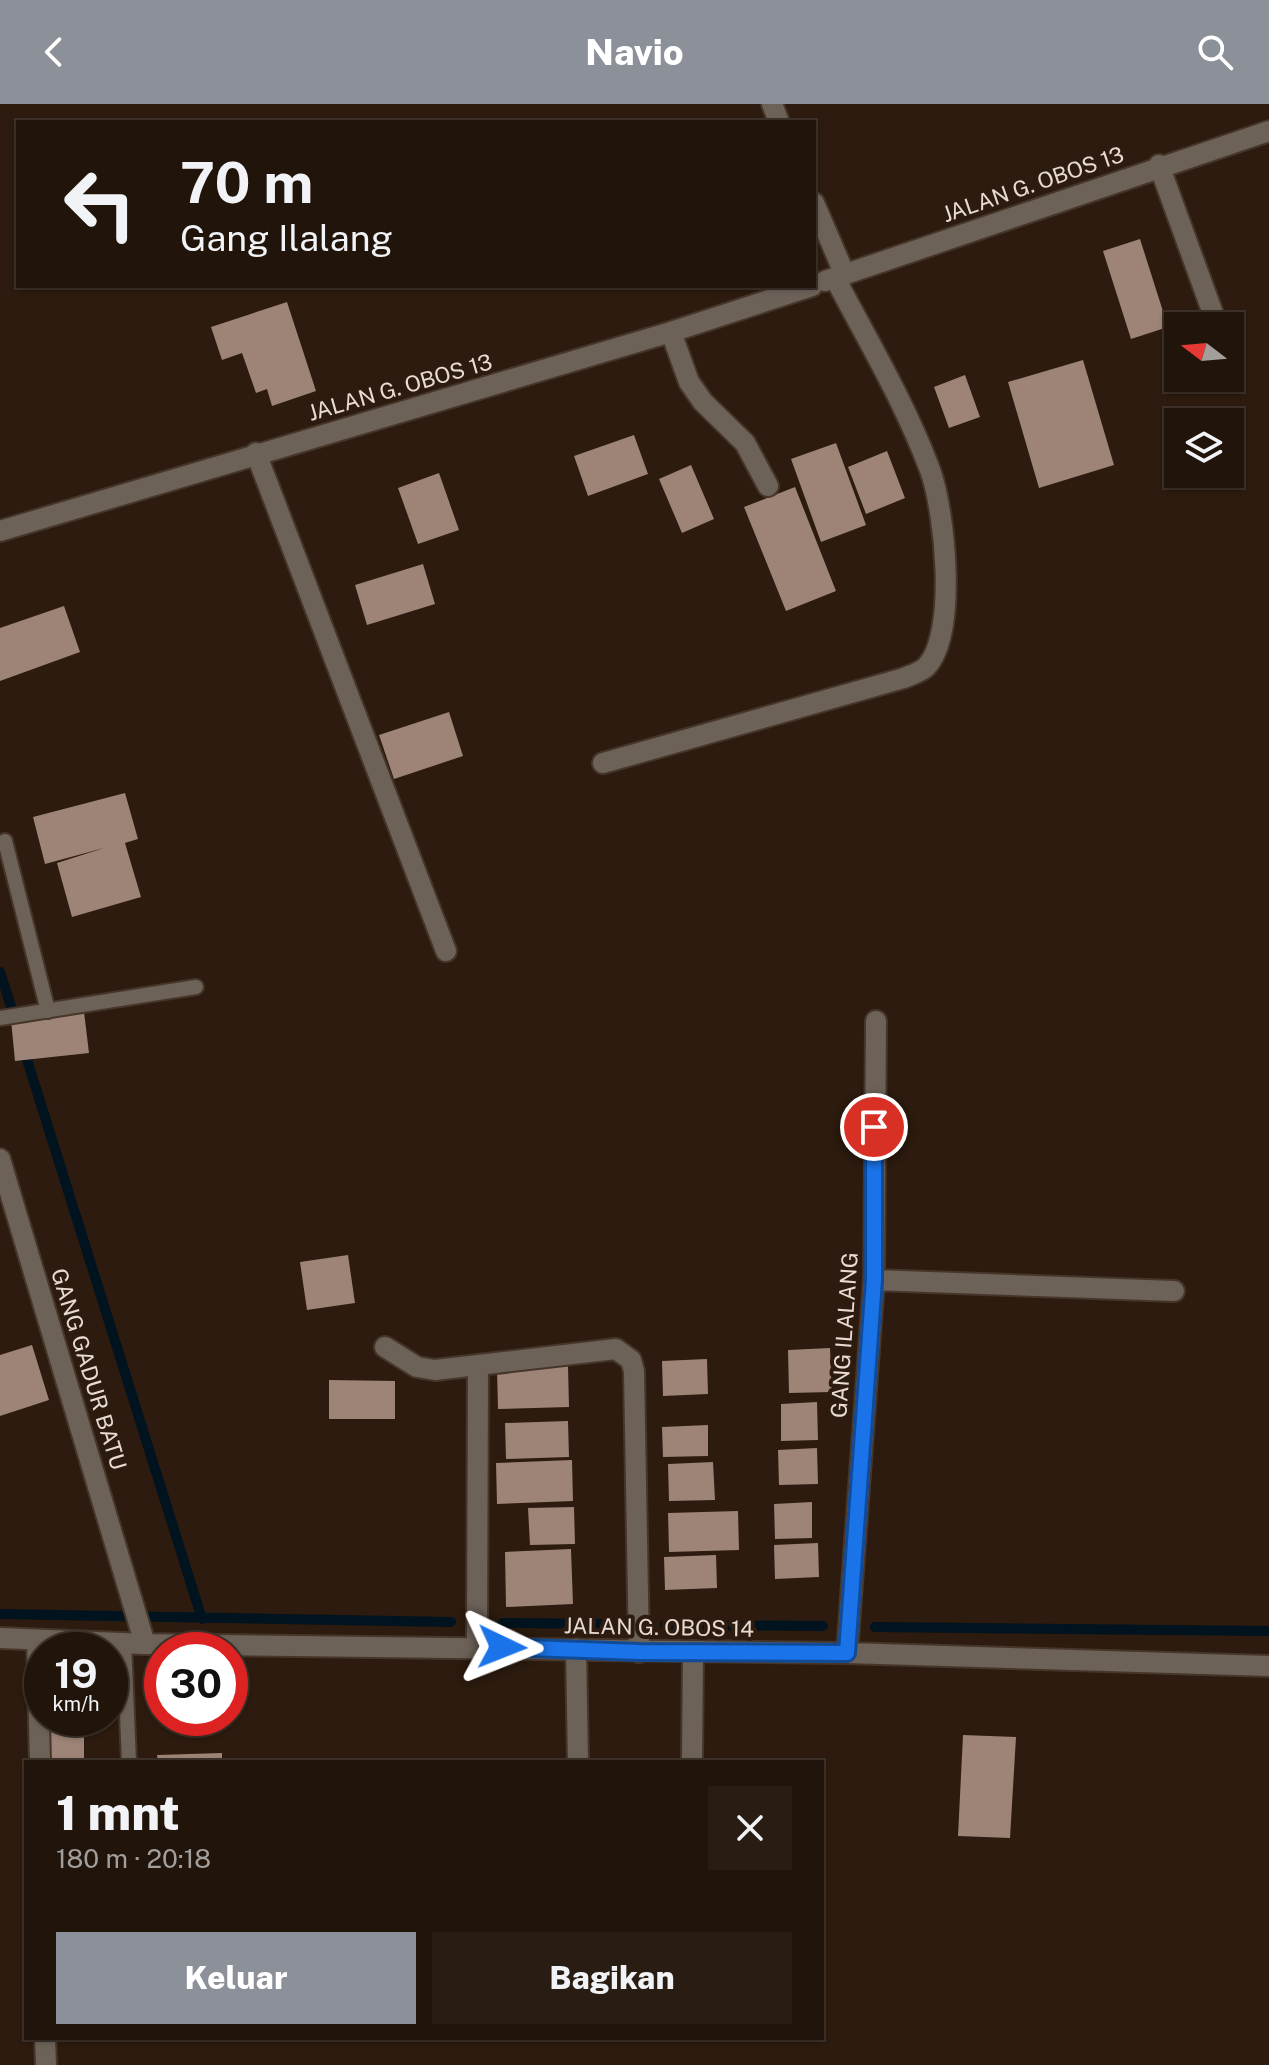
<!DOCTYPE html>
<html lang="id">
<meta charset="utf-8">
<style>
:root{--surface:#21140a;--page:#291d13;--text:#f1f3f6;--muted:#a29e9c;--line:#3e332b;--accent:#8c9099}
body{margin:0;font-family:"Public Sans",sans-serif;background:var(--page);color:var(--text);height:100vh;display:flex;flex-direction:column;font-size:30px;white-space:nowrap}
*{box-sizing:border-box;margin:0}
p{font-size:26px;color:var(--muted)}
.icon{flex:none;width:44px;height:44px;fill:none;stroke:currentColor;stroke-width:2;stroke-linecap:round;stroke-linejoin:round}
.map{position:relative;flex:1;overflow:hidden}
.side{position:absolute;left:24px;top:1656px;width:800px;height:280px;display:flex;flex-direction:column;background:var(--surface);border-radius:0px;box-shadow:0 2px 6px #0004,0 0 0 2px var(--line)}
.side>*{flex:none}
.top-card{position:absolute;left:16px;top:16px;width:800px;height:168px;border-radius:0px;box-shadow:0 2px 6px #0004,0 0 0 2px var(--line);background:#21140a;color:var(--text);overflow:hidden}
.needle{width:52px;rotate:286deg}
.buttons{position:absolute;left:1164px;top:208px;display:grid;gap:16px}
.buttons a{display:grid;place-items:center;width:80px;height:80px;border-radius:0px;background:var(--surface);box-shadow:0 2px 6px #0004,0 0 0 2px var(--line);font-size:40px}
.speed{position:absolute;left:24px;top:1528px;display:flex;gap:16px;font-size:40px;font-weight:700;text-align:center}
.speed>*{display:grid;place-content:center;width:104px;height:104px;border-radius:50%;background:var(--surface);box-shadow:0 2px 6px #0004,0 0 0 2px var(--line);line-height:1}
.speed small{font-size:20px;font-weight:400}
.speed .limit{border:12px solid #d22;background:#fff;color:#111}
.pin{position:absolute;display:grid;place-items:center;width:68px;height:68px;color:#fff;margin:-34px;border:4px solid #fff;border-radius:50%;box-shadow:0 2px 8px #0007}
.me{position:absolute;width:88px;margin:-44px;rotate:92deg;stroke-linejoin:round;filter:drop-shadow(0 0 6px #0008)}
.turn{display:flex;align-items:center;gap:28px;height:168px;padding:0 32px;font-size:36px}
.turn .icon{width:104px;height:104px;stroke-width:2.5}
.turn b{display:block;font-size:56px;line-height:68px}
.round{display:grid;place-items:center;flex:none;width:84px;height:84px;border-radius:0px;background:var(--page)}
.headline{display:flex;align-items:center;justify-content:space-between;height:136px;padding:0 32px}
h1{font-size:48px;font-weight:800;line-height:60px}
.button{display:flex;gap:16px;margin-top:auto;padding:16px 32px}
.button a{flex:1;height:92px;border-radius:0px;background:var(--accent);color:#fff;font-size:32px;font-weight:800;line-height:92px;text-align:center}
.button a+a{background:var(--page);color:var(--text)}
header{display:flex;justify-content:space-between;align-items:center;height:104px;padding:0 32px;background:var(--accent);color:#fff;font-size:36px;font-weight:800}
.map>svg:first-child{display:block}
.lines{fill:none;stroke-linecap:round;stroke-linejoin:round}
.stream{stroke:#00131e;stroke-width:10}
.building{fill:#9d8477}
.lane-casing{stroke:#46362a;stroke-width:18}
.street-casing{stroke:#46362a;stroke-width:24}
.lane{stroke:#6c6258;stroke-width:14}
.street{stroke:#6c6258;stroke-width:20}
.route-casing{stroke:#114b97;stroke-width:20}
.route{stroke:#1a73e8;stroke-width:14}
.labels{text-anchor:middle;dominant-baseline:central;stroke-width:8;stroke-linejoin:round;paint-order:stroke}
.street-label{font-size:22px;fill:#e7dbd3;stroke:#2c1b0e}
</style>
<header><svg class="icon" aria-label="back" viewBox="0 0 24 24"><path d="M15 5l-7 7 7 7"/></svg>Navio<svg class="icon" aria-label="search" viewBox="0 0 24 24"><circle cx="10" cy="10" r="6"/><path d="M15 15l6 6"/></svg></header>
<div class="map">
<svg width="1269" height="1961" viewBox="0 0 1269 1961">
<rect width="100%" height="100%" fill="#2c1b0e"/>
<g class="lines">
<path class="stream" d="M 0,868 L 15,915
M 24,946 L 202,1515
M 0,1510 L 451,1518
M 503,1519 L 613,1520
M 665,1521 L 823,1522
M 875,1523 L 1269,1527"/>
</g>
<path class="building" d="M 1140,135 L 1168,223 L 1131,235 L 1103,147 Z
M 287,198 L 316,287 L 272,302 L 267,285 L 256,289 L 242,249 L 222,256 L 211,223 Z
M 1083,256 L 1114,361 L 1039,384 L 1008,278 Z
M 965,271 L 980,313 L 949,324 L 934,283 Z
M 634,331 L 648,370 L 588,392 L 574,352 Z
M 836,339 L 866,421 L 821,438 L 791,355 Z
M 887,347 L 905,394 L 866,410 L 848,363 Z
M 691,361 L 714,415 L 682,429 L 659,375 Z
M 439,369 L 459,426 L 418,440 L 398,384 Z
M 795,383 L 836,487 L 786,507 L 744,403 Z
M 423,460 L 435,500 L 367,521 L 355,481 Z
M 64,502 L 80,548 L 0,577 L 0,524 Z
M 449,608 L 463,652 L 394,675 L 379,631 Z
M 125,689 L 138,735 L 125,739 L 141,793 L 72,813 L 57,759 L 104,744 L 45,760 L 33,713 Z
M 84,908 L 89,949 L 15,957 L 11,916 Z
M 348,1151 L 355,1199 L 307,1206 L 300,1158 Z
M 32,1241 L 49,1296 L 0,1312 L 0,1251 Z
M 830,1244 L 832,1288 L 789,1289 L 788,1246 Z
M 707,1255 L 708,1290 L 663,1292 L 662,1257 Z
M 568,1262 L 569,1303 L 498,1305 L 497,1265 Z
M 329,1276 L 395,1277 L 395,1315 L 329,1315 Z
M 817,1298 L 818,1336 L 781,1337 L 781,1300 Z
M 568,1317 L 569,1353 L 506,1355 L 505,1319 Z
M 708,1321 L 708,1352 L 663,1353 L 662,1323 Z
M 817,1344 L 818,1380 L 779,1381 L 778,1346 Z
M 572,1356 L 573,1397 L 497,1400 L 496,1359 Z
M 713,1358 L 715,1396 L 669,1397 L 668,1360 Z
M 812,1398 L 812,1434 L 775,1435 L 774,1400 Z
M 574,1403 L 575,1440 L 530,1441 L 528,1404 Z
M 738,1407 L 739,1446 L 669,1448 L 668,1409 Z
M 818,1439 L 819,1473 L 775,1475 L 774,1441 Z
M 571,1445 L 573,1500 L 506,1503 L 505,1448 Z
M 716,1451 L 717,1484 L 665,1486 L 664,1453 Z
M 47,1614 L 84,1614 L 84,1658 L 48,1658 Z
M 963,1631 L 1016,1633 L 1010,1734 L 958,1732 Z
M 222,1649 L 222,1658 L 158,1658 L 157,1651 Z"/>
<g class="lines">
<g class="lane-casing">
<path id="lane" d="M 5,737 L 48,907
M 0,914 L 196,883
M 124,1539 L 129,1658"/>
</g>
<g class="street-casing">
<path id="street" d="M 772,0 L 779,18
M 1159,61 L 1215,215
M 814,99 L 845,171
M 825,177 L 1269,27
M 671,228 L 689,278 L 703,298 L 745,339 L 768,382
M 256,349 L 446,847
M 0,427 L 671,228 L 812,182
M 603,659 L 904,574 C 911,571 921,568 926,563 C 958,530 945,407 930,366 C 905,299 868,237 835,174
M 0,1055 L 145,1540
M 874,1176 L 1174,1187
M 385,1243 L 417,1263 L 435,1266 L 616,1245 L 631,1256 L 634,1267 L 639,1548
M 0,1534 L 145,1540 L 847,1549 L 1269,1562
M 37,1536 L 40,1658
M 477,1542 L 478,1264
M 576,1545 L 578,1658
M 847,1549 L 874,1176 L 876,917
M 692,1658 L 693,1549
M 45,1934 L 46,1961"/>
</g>
<use href="#lane" class="lane"/>
<use href="#street" class="street"/>
</g>
<g class="lines">
<g class="route-casing">
<path id="route" d="M 502,1543 L 639,1548 L 847,1549 L 874,1176 L 874,1023"/>
</g>
<use href="#route" class="route"/>
</g>
<g class="labels">
<g class="street-label">
<text transform="translate(1033 80) rotate(-19)">JALAN G. OBOS 13</text>
<text transform="translate(400 283) rotate(-16)">JALAN G. OBOS 13</text>
<text transform="translate(844 1231) rotate(-86)">GANG ILALANG</text>
<text transform="translate(89 1265) rotate(73)">GANG GADUR BATU</text>
<text transform="translate(659 1523) rotate(1)">JALAN G. OBOS 14</text>
</g>
</g>
</svg>
<div class="buttons">
<a><svg class="needle" viewBox="-14 -14 28 28"><path d="M0-13l5 13h-10z" fill="#e53935"/><path d="M0 13l5-13h-10z" fill="#a29e9c"/></svg></a>
<a><svg class="icon" aria-label="layers" viewBox="0 0 24 24"><path d="M12 4l9 5-9 5-9-5zM3 14l9 5 9-5"/></svg></a>
</div>
<div class="speed"><div>19<small>km/h</small></div><div class="limit">30</div></div>
<div class="pin" style="left:874px;top:1023px;background:#d93025"><svg class="icon" aria-label="arrive" viewBox="0 0 24 24"><path d="M6 21V4h12l-3 4 3 4H6"/></svg></div>
<svg class="me" style="left:502px;top:1543px" viewBox="-20 -20 40 40"><path d="M0-17L14 15 0 8-14 15z" fill="#1a73e8" stroke="#fff" stroke-width="4"/></svg>
<div class="top-card">
<div class="turn"><svg class="icon" aria-label="left" viewBox="0 0 24 24"><path d="M17 20v-9H6M10 6l-5 5 5 5"/></svg><div><b>70 m</b>Gang Ilalang</div></div>
</div>
<section class="side">
<div class="headline"><div><h1>1 mnt</h1><p>180 m · 20:18</p></div><a class="round"><svg class="icon" aria-label="close" viewBox="0 0 24 24"><path d="M6 6l12 12M18 6L6 18"/></svg></a></div>
<div class="button"><a>Keluar</a><a>Bagikan</a></div>
</section>
</div>
